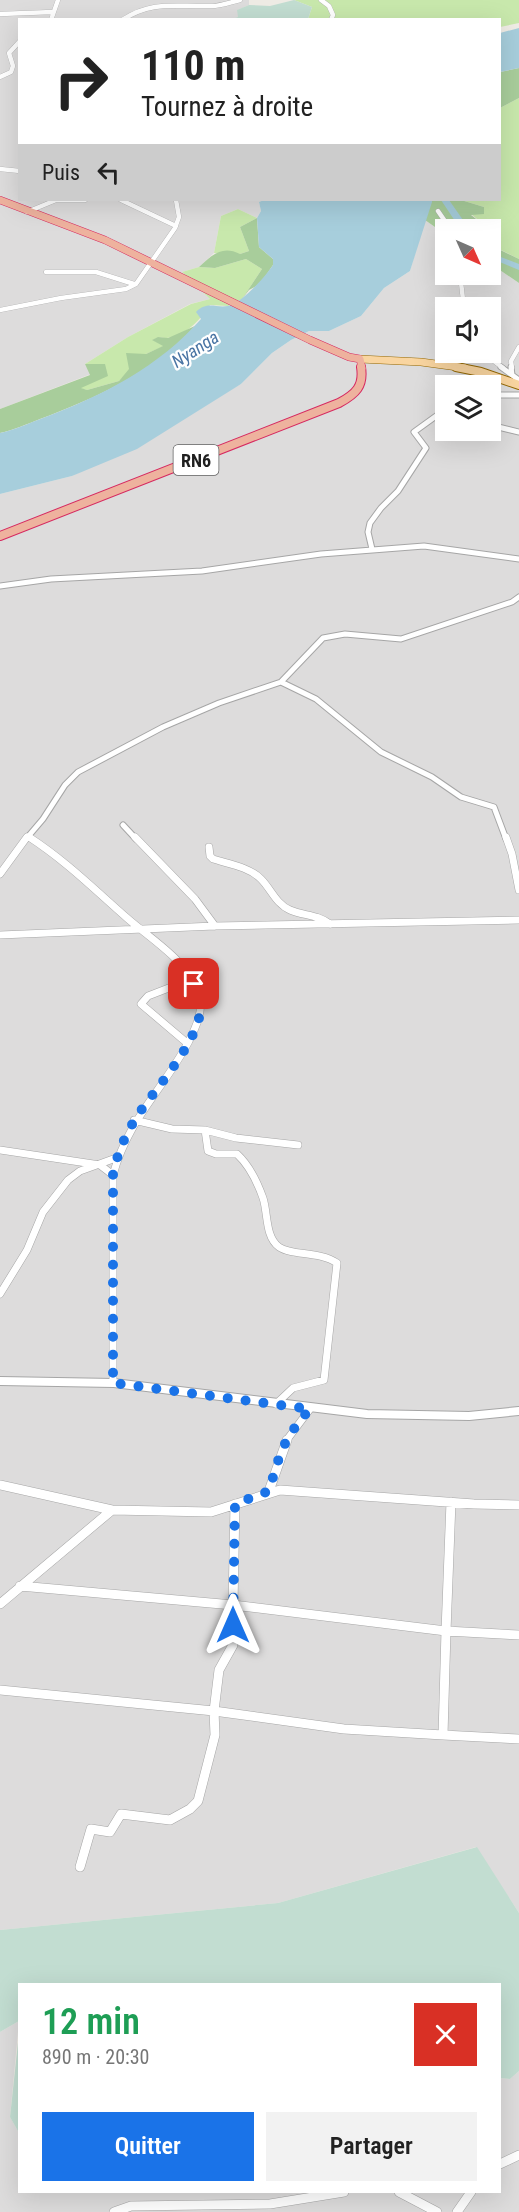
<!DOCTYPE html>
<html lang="fr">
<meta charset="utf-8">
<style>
:root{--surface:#fff;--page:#f2f2f2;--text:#222;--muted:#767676;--accent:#1a73e8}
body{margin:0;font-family:"Roboto Condensed",sans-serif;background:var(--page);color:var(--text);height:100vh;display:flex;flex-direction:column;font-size:22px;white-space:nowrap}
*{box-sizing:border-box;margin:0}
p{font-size:20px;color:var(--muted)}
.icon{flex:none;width:33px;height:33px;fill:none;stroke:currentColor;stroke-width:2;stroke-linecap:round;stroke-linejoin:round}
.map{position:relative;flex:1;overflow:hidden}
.panel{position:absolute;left:18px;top:1983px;width:483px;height:210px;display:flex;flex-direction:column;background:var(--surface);border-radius:0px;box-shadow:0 6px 24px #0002}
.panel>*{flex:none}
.banner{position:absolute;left:18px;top:18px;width:483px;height:183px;border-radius:0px;box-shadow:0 6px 24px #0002;background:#fff;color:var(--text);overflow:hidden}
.needle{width:39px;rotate:135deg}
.fabs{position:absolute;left:435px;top:219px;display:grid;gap:12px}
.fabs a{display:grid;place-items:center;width:66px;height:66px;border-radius:0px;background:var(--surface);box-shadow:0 6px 24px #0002;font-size:30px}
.pin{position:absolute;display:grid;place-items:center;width:51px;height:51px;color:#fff;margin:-26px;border-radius:12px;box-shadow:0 3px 9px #0006}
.me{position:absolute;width:66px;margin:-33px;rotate:0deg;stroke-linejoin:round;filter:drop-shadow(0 0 4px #0008)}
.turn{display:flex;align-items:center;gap:21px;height:126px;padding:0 24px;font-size:27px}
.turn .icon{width:78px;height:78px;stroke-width:2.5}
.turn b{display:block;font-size:42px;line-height:51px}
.then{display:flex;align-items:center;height:57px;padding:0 24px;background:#0003;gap:12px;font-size:22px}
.round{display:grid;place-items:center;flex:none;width:63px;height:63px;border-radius:0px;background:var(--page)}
.headline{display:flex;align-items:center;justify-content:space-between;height:102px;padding:0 24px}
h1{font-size:36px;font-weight:600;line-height:45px;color:#1e9e55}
.button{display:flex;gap:12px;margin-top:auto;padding:12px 24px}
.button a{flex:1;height:69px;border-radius:0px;background:var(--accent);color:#fff;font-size:24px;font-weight:600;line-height:69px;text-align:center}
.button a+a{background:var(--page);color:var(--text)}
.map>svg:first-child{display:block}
.residential{fill:#dddcdc;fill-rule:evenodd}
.grass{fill:#c8e8ac}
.forest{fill:#a8cd9b}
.wetland{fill:#c2ddd1}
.water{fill:#a7cedc}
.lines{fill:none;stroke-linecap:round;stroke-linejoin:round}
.river{fill:#a7cedc;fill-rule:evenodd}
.minor-far3-casing{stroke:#a6a6a6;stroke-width:5}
.minor-far2-casing{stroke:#a6a6a6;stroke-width:7}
.minor-far1-casing{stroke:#a6a6a6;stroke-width:8}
.minor-casing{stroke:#a6a6a6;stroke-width:10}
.tertiary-casing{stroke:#a6a6a6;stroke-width:10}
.primary-far1-casing{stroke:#956904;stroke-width:8}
.primary-casing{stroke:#956904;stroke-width:10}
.trunk-far1-casing{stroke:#d62960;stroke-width:8}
.trunk-casing{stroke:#d62960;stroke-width:10}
.minor-far3{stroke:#fff;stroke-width:4.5}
.minor-far2{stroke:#fff;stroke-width:5}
.minor-far1{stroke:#fff;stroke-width:7}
.minor{stroke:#fff;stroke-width:9}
.tertiary{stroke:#fff;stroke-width:8}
.primary-far1{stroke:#f9d5a0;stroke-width:7}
.primary{stroke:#f9d5a0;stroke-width:8}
.trunk-far1{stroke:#eeb29e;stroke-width:7}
.trunk{stroke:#eeb29e;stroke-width:8}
.route{stroke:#1a73e8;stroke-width:10;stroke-dasharray:0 18}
.labels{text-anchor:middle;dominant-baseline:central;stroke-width:4.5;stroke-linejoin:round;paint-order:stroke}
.far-water-label{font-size:18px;font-style:italic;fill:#4a75a4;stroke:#fff}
.shield{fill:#fff;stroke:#626262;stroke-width:1.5}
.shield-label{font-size:18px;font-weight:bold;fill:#1f1f1f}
</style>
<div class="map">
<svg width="519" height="2212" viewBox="0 0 519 2212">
<rect width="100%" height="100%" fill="#efece5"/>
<path class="residential" d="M 0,0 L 249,0 L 249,5 L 238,10 L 238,17 L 231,19 L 20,20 L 20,200 L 264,200 L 259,202 L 261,211 L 257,218 L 238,209 L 221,216 L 214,253 L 199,267 L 182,272 L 210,299 L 190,304 L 128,337 L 85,364 L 91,374 L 0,409 Z
M 425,220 L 445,234 L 446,274 L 490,274 L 491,264 L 519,283 L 519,1913 L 476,1847 L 278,1903 L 0,1930 L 0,494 L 72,476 L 241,384 L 272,353 L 291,340 L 309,331 L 329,331 L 361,316 L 384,288 L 410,271 ZM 446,308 L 490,308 L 490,352 L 446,352 ZM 446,386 L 490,386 L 490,430 L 446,430 Z
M 19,2021 L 10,2117 L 19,2133 L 20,2192 L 500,2192 L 500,2078 L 510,2079 L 519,2071 L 519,2212 L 0,2212 L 0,2032 Z"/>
<path class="grass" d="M 294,0 L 519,0 L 519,23 L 500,27 L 500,20 L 308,19 L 312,7 Z
M 519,98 L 519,259 L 491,245 L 490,230 L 471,214 L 484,207 L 461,200 L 500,200 L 500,108 Z
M 238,209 L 257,218 L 240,227 L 249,251 L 240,254 L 214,253 L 221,216 Z
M 246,259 L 262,269 L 242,299 L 228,306 L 210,305 C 200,320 187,335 167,338 C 161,338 159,336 153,340 L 164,346 L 146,354 L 119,381 L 87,390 L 79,388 L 105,364 L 85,364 L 128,337 L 191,304 L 210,299 L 182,272 L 199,267 L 215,268 Z"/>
<path class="forest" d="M 519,68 L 519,98 L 500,108 L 500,72 Z
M 432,200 L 461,200 L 484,207 L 484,214 L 471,215 L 489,229 L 446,230 L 445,234 L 425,220 Z
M 257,218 L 259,247 L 273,259 L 273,265 L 260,284 L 249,290 L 242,299 L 262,269 L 246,259 L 215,268 L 199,267 C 212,255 222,245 240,254 L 249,251 L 240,227 Z
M 490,245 L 519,259 L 519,283 L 491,264 Z
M 195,326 C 156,371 94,399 40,419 C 27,424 14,430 0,433 L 0,409 L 90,375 L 85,364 L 105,364 L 108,376 L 81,388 L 87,390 L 119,381 L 129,369 L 126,353 L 146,354 L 163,346 L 152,340 L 158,337 L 168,338 Z"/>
<path class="wetland" d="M 294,0 L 312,7 L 308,19 L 231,19 L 238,17 L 237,10 L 249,5 L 270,6 Z
M 477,1847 L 519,1913 L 519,2071 L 510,2079 L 500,2078 L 500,1984 L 20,1984 L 19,2021 L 0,2032 L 0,1930 L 278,1903 Z
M 19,2033 L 20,2133 L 19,2133 L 10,2117 Z"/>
<path class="water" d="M 519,28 L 519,68 L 500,72 L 500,33 Z
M 264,200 L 432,200 L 432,202 L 410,271 L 384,288 L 361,316 L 329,331 L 309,331 L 291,340 L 272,353 L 241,384 L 137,449 L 72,476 L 0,494 L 0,433 C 15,430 29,423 43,418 C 102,396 160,366 201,319 L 196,312 C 207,301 215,308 228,306 C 242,303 265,277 273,265 L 273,259 L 259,247 L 257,218 L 261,211 L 259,202 Z"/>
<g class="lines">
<path class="river" d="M 441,200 L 449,200 L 470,230 L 461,230 Z
M 490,253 L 519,264 L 519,270 L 490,258 Z"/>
<g class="minor-far3-casing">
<path id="minor-far3" d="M 321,0 L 329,6 L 333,15 L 331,20
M 0,14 L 53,12
M 51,20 L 58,0
M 122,20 C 153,0 174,7 212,6 C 221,6 231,2 240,0
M 0,77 L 11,72 L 13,66 L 9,53 L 20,41
M 0,169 L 20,171
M 121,200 L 176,226
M 438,211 L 451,230
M 27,212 L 56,200 L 85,200
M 46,272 L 96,272 L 134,284
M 460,274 L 464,308
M 0,310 L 61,298 L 126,289 L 136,284 L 175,228 L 179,217 L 176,200
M 482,352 L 503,368
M 512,368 L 511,361 L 519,347"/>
</g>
<g class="minor-far2-casing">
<path id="minor-far2" d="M 501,367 L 512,375
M 511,367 L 512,375 L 519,380
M 490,395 L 519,395
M 490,425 L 519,432
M 372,549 L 368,532 L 370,523 L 381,508 L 398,491 L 426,448 L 414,432 L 443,411 L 446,412
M 0,586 L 51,579 L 202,571 L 321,554 L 424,546 L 519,559
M 281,682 L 316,699 L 381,752 L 432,777 L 461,797 L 494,807 L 506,839
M 123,825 L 136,839
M 29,837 L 32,839
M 26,839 L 43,819 L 65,785 L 78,772 L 163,727 L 219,703 L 281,682 L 323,638 L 345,634 L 401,639 L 512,602 L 519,597"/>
</g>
<g class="minor-far1-casing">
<path id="minor-far1" d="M 29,837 C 66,861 95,890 127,918 C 152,940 188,961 199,994 C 204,1010 196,1027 189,1041 C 163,1090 128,1119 113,1175 L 113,1383
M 135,837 L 195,899 L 215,926
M 506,837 L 512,854 L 519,890
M 209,847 L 210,856 L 213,859 C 229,864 249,867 261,879 C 271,889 276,904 290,910 C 304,916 317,914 330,924
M 0,874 L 27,837
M 0,935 L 215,926 L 519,920
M 187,1043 L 141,1004 L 148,996 L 192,979
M 134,1120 L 172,1129 L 205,1130 L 236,1138 L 298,1145
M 205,1130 L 208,1151 L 216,1154 L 237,1154 C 250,1166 257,1181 263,1198 C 268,1213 265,1237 279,1247 C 292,1256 319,1251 337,1263 L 324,1380 L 293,1388 L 276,1404
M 0,1150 L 100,1165 L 113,1175
M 0,1294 L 27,1250 L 43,1212 L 68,1180 L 80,1171 L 116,1158
M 286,1441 L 310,1409"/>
</g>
<g class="minor-casing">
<path id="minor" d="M 0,1485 L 112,1510 L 211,1512 L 280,1490 L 474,1504 L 519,1505
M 269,1491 L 287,1440
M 235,1504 L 233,1605 L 446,1631 L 451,1502
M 20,1586 L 233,1605 L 233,1645 L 219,1670 L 214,1711 L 344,1729 L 443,1735
M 0,1604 L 112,1510
M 519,1635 L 446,1631 L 443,1735 L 519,1739
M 0,1690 L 214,1711 L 215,1735 L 198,1801 L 190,1809 L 170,1820 L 121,1814 L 110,1832 L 91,1829 L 80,1867
M 500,2164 L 519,2155
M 399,2192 L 437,2212
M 114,2212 L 131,2206 L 270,2204 L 344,2192
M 457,2212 L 471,2192"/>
</g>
<g class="tertiary-casing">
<path id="tertiary" d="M 0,1381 L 114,1383 L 367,1414 L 469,1416 L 519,1411"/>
</g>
<g class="primary-far1-casing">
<path id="primary-far1" d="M 360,359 L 421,362 L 465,368"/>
</g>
<g class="primary-casing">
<path id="primary" d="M 456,367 L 481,372 L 519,385"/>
</g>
<g class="trunk-far1-casing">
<path id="trunk-far1" d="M 0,200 L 105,240 L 310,340 L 349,357 L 360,359 L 362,368"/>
</g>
<g class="trunk-casing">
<path id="trunk" d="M 0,536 L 339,403 C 356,394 364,386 361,367"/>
</g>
<use href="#minor-far3" class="minor-far3"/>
<use href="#minor-far2" class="minor-far2"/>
<use href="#minor-far1" class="minor-far1"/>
<use href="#minor" class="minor"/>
<use href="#tertiary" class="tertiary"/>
<use href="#primary-far1" class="primary-far1"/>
<use href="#primary" class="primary"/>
<use href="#trunk-far1" class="trunk-far1"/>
<use href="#trunk" class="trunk"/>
</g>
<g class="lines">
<path class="route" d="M 194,984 C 198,991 202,998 201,1006 C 199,1043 155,1088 136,1118 C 125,1135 117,1155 113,1174 L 113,1383 L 310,1409 C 283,1439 280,1453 269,1491 L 235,1504 L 233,1625"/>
</g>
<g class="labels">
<g class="far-water-label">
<text transform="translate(195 349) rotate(-33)">Nyanga</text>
</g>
<rect class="shield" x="173.5" y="445" width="45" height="30" rx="4.5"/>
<g class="shield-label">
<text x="196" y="460">RN6</text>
</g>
</g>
</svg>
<div class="fabs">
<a><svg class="needle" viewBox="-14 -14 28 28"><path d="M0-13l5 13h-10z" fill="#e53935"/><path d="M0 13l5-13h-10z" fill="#767676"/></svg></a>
<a><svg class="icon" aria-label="sound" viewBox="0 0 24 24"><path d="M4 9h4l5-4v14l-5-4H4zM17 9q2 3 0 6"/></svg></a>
<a><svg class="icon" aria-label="layers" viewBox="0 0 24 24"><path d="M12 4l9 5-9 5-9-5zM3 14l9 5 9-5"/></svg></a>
</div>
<div class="pin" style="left:194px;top:984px;background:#d93025"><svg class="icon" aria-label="arrive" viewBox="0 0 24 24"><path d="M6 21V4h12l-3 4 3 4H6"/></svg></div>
<svg class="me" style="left:233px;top:1625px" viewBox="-20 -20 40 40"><path d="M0-17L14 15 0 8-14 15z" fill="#1a73e8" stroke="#fff" stroke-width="4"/></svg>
<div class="banner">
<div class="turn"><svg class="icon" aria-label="right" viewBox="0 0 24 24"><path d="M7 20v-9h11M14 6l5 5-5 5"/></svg><div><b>110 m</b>Tournez à droite</div></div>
<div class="then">Puis<svg class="icon" aria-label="left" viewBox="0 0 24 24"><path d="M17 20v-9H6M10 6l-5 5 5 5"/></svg></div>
</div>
<section class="panel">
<div class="headline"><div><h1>12 min</h1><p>890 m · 20:30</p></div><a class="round" style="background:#d93025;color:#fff"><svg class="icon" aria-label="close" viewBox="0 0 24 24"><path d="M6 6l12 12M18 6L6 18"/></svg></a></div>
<div class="button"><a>Quitter</a><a>Partager</a></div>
</section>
</div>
